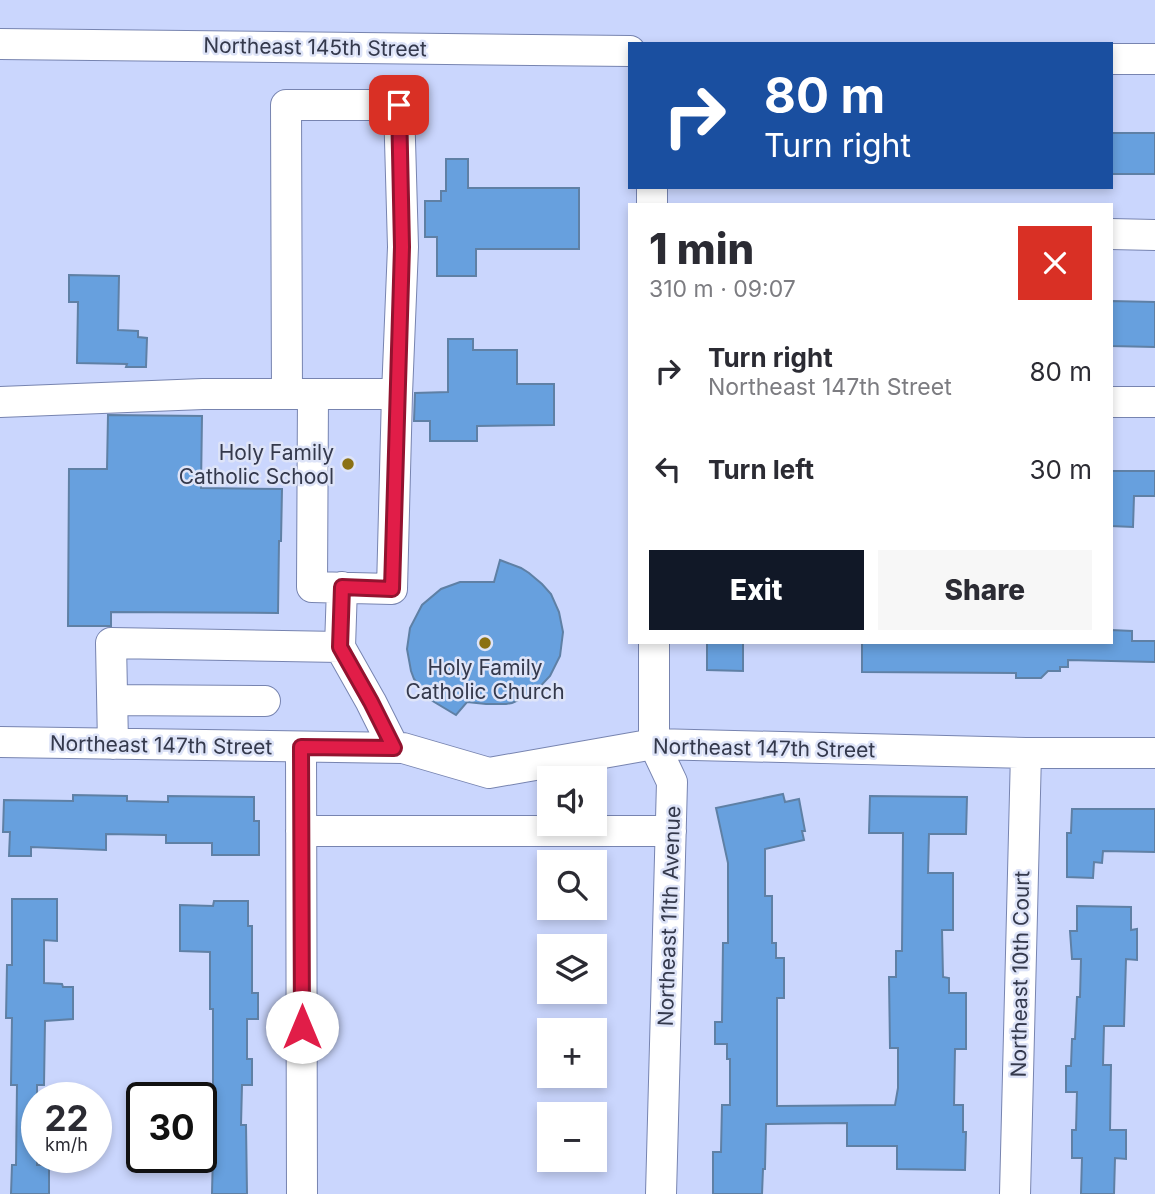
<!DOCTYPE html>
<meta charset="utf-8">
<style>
:root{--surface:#fff;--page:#f7f7f7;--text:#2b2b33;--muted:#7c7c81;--accent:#111827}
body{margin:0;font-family:Inter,sans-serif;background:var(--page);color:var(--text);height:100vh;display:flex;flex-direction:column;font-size:26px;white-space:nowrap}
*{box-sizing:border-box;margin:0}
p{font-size:23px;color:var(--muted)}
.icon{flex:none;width:38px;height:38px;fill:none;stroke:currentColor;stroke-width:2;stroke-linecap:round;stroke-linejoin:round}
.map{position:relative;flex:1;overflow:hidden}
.panel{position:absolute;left:628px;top:203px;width:485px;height:441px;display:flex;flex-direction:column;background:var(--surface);border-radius:0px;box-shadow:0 4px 10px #0003}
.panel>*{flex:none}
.top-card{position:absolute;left:628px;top:42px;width:485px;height:147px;border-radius:0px;box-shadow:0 4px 10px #0003;background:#1a4fa0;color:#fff;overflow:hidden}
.controls{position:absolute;left:537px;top:766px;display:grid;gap:14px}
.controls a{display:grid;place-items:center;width:70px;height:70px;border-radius:0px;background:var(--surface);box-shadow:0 4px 10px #0003;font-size:35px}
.speed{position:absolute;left:21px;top:1082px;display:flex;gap:14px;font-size:35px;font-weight:700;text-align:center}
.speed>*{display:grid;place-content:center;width:91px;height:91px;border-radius:50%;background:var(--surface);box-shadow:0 4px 10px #0003;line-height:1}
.speed small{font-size:18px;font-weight:400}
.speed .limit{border:4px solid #111;border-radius:10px;background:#fff;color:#111}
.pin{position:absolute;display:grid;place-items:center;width:60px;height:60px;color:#fff;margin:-30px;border-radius:14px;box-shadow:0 4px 10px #0006}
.me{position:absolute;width:77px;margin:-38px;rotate:0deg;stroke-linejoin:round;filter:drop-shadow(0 0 5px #0008)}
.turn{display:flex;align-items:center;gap:24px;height:147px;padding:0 21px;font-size:32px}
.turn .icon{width:91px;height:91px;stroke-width:2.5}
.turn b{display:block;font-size:49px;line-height:60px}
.round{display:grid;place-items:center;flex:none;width:74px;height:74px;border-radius:0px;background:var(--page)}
.head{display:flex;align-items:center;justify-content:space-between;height:119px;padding:0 21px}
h1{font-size:42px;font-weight:800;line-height:52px}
.cta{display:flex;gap:14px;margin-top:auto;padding:14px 21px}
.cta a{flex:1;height:80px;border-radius:0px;background:var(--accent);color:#fff;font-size:28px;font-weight:800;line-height:80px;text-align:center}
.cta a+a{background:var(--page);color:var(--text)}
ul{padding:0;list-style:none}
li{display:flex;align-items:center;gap:21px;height:98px;padding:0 21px}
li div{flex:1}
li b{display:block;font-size:26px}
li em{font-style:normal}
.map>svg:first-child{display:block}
.building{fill:#67a0de;stroke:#5f80a5;stroke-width:2}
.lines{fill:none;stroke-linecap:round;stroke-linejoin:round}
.minor-casing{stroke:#7784b0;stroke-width:32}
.minor{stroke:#fff;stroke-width:30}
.route-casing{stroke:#92132f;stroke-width:18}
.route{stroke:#e11d48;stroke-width:12}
.poi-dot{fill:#8b7113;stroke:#dee4f8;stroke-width:2.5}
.labels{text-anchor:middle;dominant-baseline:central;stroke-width:5;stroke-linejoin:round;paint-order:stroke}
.street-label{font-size:21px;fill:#34394c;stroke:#dee4f8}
.poi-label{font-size:21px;fill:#34394c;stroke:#dee4f8;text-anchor:end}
</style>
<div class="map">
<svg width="1155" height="1194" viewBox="0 0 1155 1194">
<rect width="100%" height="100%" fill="#cad6fd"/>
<path class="building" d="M 1111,133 L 1155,133 L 1155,174 L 1111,174 Z
M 446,159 L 468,159 L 468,188 L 579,188 L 579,249 L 476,249 L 476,276 L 437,276 L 437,237 L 425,237 L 425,201 L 441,201 L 441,191 L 446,191 Z
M 69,275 L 119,276 L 118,330 L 138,331 L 138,337 L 147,338 L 146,367 L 126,367 L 127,364 L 77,363 L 78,302 L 69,302 Z
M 1111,301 L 1155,302 L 1155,347 L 1111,346 Z
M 448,339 L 473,339 L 473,350 L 517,350 L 517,384 L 554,384 L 554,425 L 477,426 L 477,441 L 430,441 L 430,421 L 414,421 L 415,393 L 448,392 Z
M 108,415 L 202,416 L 201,488 L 282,489 L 281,541 L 279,541 L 278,613 L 111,612 L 111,626 L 68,626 L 69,469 L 107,469 Z
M 1111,471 L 1155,471 L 1155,496 L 1134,496 L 1133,527 L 1111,526 Z
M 500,560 L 521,568 L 529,573 L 542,584 L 551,594 L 559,612 L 563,632 L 560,656 L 550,676 L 534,693 L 512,703 L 506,704 L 486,704 L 467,702 L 456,715 L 431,700 L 414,679 L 411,671 L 407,649 L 410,628 L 422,605 L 441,589 L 460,582 L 494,582 Z
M 1111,630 L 1132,631 L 1132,641 L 1155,641 L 1155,662 L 1068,660 L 1068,667 L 1060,667 L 1060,671 L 1048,671 L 1041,678 L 1016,678 L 1016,673 L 862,672 L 862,642 L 1111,642 Z
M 707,642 L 743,642 L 743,671 L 707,670 Z
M 783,794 L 785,802 L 799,799 L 805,831 L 802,831 L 804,840 L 765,849 L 765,896 L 772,896 L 772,943 L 776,943 L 776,958 L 784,958 L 784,998 L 777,998 L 777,1106 L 895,1105 L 898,1088 L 898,1048 L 890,1048 L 889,977 L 896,977 L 896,951 L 902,951 L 903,833 L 869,833 L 870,796 L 967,797 L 966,834 L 929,834 L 928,873 L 953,873 L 953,930 L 942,930 L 943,977 L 949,978 L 949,993 L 966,993 L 966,1049 L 955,1049 L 954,1105 L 963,1105 L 963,1132 L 966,1132 L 965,1170 L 897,1169 L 897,1146 L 847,1146 L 847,1123 L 766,1124 L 765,1169 L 763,1169 L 762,1194 L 713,1194 L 713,1152 L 721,1152 L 722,1105 L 730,1105 L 730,1059 L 727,1059 L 727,1044 L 715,1044 L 715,1022 L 722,1022 L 723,943 L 728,943 L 728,863 L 716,808 Z
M 73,795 L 127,796 L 127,801 L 168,802 L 168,796 L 254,797 L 254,821 L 259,821 L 259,855 L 212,855 L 212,843 L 166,843 L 166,835 L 106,834 L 106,850 L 31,847 L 31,856 L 9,856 L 10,832 L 3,832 L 4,800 L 73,801 Z
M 1072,809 L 1155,809 L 1155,852 L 1103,851 L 1102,863 L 1094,862 L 1093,878 L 1067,877 L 1067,833 L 1071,833 Z
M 12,899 L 57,899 L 57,941 L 44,940 L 44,983 L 62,984 L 63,987 L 73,987 L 73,1019 L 45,1021 L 44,1085 L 37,1085 L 37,1165 L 49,1165 L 49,1194 L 11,1194 L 12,1165 L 16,1165 L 17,1085 L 11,1085 L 12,1018 L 6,1018 L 7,965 L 12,965 Z
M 214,901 L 248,901 L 248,926 L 252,926 L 252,993 L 258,993 L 258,1019 L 247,1019 L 247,1059 L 252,1059 L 252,1085 L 242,1085 L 241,1125 L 246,1125 L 247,1194 L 212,1194 L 213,1152 L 207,1152 L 207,1101 L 213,1101 L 213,1009 L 210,1009 L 210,952 L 180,951 L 180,905 L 213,906 Z
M 1077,906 L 1131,907 L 1131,930 L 1137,929 L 1137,960 L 1126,959 L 1124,1026 L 1104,1026 L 1103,1065 L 1111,1065 L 1110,1130 L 1126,1130 L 1126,1159 L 1115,1158 L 1114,1194 L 1081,1194 L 1082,1158 L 1072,1158 L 1072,1130 L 1076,1130 L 1077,1092 L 1066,1092 L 1066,1066 L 1071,1066 L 1072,1039 L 1075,1039 L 1077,997 L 1080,997 L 1081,959 L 1072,959 L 1070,931 L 1077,931 Z"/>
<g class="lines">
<g class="minor-casing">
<path id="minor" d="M 0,44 L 630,51
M 1111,59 L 1155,59
M 652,187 L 652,205
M 1111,234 L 1155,235
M 313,394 L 312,587 L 392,589 L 397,394
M 0,402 L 203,394 L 397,394 L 403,247 L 399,105 L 286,105 L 287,394
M 1111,402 L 1155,402
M 342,587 L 340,647 L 371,702 L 394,748
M 654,642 L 654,744 L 672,782 L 661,1194
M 113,700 L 265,701
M 0,742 L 403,748 L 489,773 L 654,744 L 1026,753 L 1155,753
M 113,744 L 111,643 L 340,647
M 301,747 L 302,1194
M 301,831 L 671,831
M 1015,1194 L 1026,753"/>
</g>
<use href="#minor" class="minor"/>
</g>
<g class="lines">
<g class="route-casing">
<path id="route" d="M 302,1027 L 301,747 L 394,748 L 371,702 L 340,647 L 342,587 L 392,589 L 402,247 L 399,105"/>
</g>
<use href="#route" class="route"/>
</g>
<g class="poi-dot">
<circle cx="348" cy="464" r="7"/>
<circle cx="485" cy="643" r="7"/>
</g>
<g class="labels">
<g class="street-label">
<text transform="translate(315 47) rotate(1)">Northeast 145th Street</text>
<text transform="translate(161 745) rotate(1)">Northeast 147th Street</text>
<text transform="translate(764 748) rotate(1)">Northeast 147th Street</text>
<text transform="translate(669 916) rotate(-88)">Northeast 11th Avenue</text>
<text transform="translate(1020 974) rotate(-89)">Northeast 10th Court</text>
</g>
<g class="poi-label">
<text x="334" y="452">Holy Family<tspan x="334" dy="24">Catholic School</tspan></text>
<text x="485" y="667" text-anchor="middle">Holy Family<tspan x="485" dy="24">Catholic Church</tspan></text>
</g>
</g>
</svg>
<div class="controls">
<a><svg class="icon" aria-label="sound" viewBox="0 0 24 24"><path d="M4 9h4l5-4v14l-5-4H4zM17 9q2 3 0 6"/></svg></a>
<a><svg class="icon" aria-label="search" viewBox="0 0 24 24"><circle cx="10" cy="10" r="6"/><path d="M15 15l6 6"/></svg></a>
<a><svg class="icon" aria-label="layers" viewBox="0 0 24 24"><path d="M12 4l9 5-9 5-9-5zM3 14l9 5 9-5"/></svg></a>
<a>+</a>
<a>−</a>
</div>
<div class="speed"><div>22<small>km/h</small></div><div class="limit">30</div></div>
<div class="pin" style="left:399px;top:105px;background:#d93025"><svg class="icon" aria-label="arrive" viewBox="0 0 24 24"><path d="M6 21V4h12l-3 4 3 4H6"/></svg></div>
<svg class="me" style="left:302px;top:1027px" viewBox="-20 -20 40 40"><circle r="19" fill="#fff"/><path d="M0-13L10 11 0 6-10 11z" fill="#e11d48"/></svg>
<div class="top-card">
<div class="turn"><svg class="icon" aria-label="right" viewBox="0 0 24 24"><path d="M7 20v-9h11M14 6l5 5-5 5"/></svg><div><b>80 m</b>Turn right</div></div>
</div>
<section class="panel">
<div class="head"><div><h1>1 min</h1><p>310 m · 09:07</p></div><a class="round" style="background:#d93025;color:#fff"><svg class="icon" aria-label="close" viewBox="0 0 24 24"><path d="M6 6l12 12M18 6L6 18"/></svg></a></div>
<ul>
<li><svg class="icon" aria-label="right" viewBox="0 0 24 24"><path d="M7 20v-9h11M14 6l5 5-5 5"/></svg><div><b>Turn right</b><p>Northeast 147th Street</p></div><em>80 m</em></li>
<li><svg class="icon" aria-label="left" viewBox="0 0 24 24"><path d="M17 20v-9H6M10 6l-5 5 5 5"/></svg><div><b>Turn left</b></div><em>30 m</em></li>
</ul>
<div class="cta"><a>Exit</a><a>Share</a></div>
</section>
</div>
